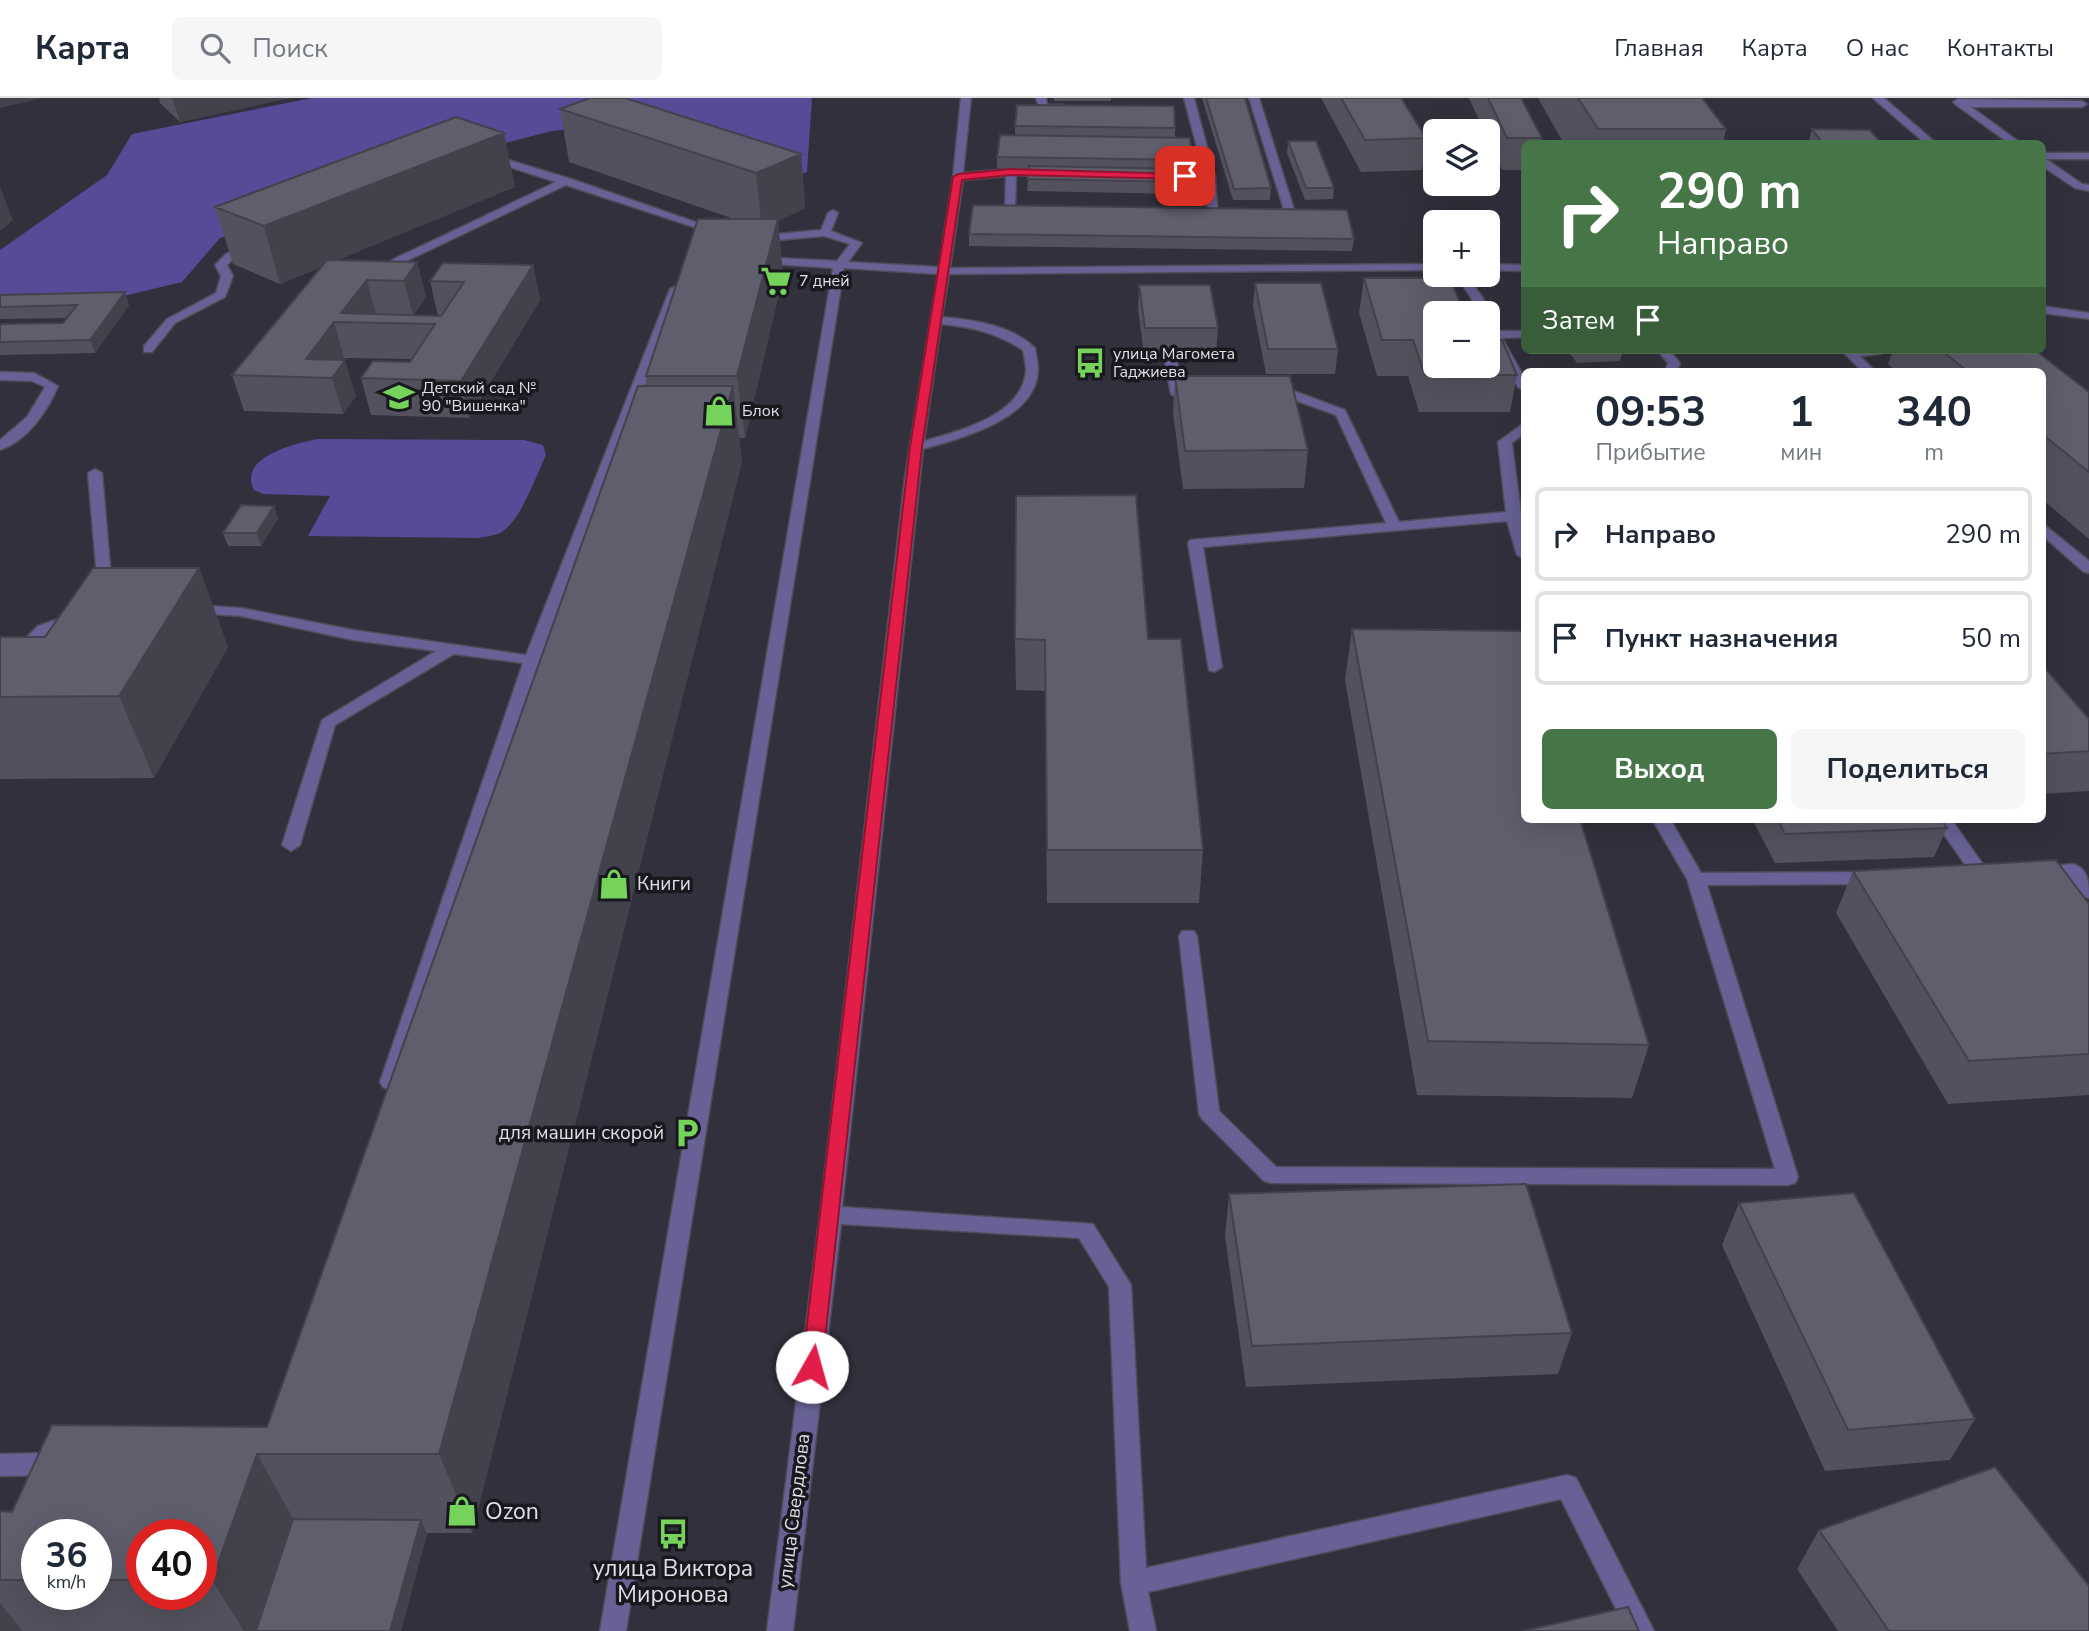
<!DOCTYPE html>
<html lang="ru">
<meta charset="utf-8">
<style>
:root{--surface:#fff;--page:#f6f6f7;--text:#1f2937;--muted:#747a83;--line:#e0e1e3;--accent:#467547}
body{margin:0;font-family:"Nunito Sans",sans-serif;background:var(--page);color:var(--text);height:100vh;display:flex;flex-direction:column;font-size:26px;white-space:nowrap}
*{box-sizing:border-box;margin:0}
p{font-size:23px;color:var(--muted)}
.icon{flex:none;width:38px;height:38px;fill:none;stroke:currentColor;stroke-width:2;stroke-linecap:round;stroke-linejoin:round}
.map{position:relative;flex:1;overflow:hidden}
.side{position:absolute;left:1521px;top:270px;width:525px;height:455px;display:flex;flex-direction:column;background:var(--surface);border-radius:10px;box-shadow:0 7px 28px #0002}
.side>*{flex:none}
.guide{position:absolute;left:1521px;top:42px;width:525px;height:214px;border-radius:10px;box-shadow:0 7px 28px #0002;background:#467547;color:#fff;overflow:hidden}
.fabs{position:absolute;left:1423px;top:21px;display:grid;gap:14px}
.fabs a{display:grid;place-items:center;width:77px;height:77px;border-radius:10px;background:var(--surface);box-shadow:0 7px 28px #0002;font-size:35px}
.speed{position:absolute;left:21px;top:1421px;display:flex;gap:14px;font-size:35px;font-weight:700;text-align:center}
.speed>*{display:grid;place-content:center;width:91px;height:91px;border-radius:50%;background:var(--surface);box-shadow:0 7px 28px #0002;line-height:1}
.speed small{font-size:18px;font-weight:400}
.speed .limit{border:10px solid #d22;background:#fff;color:#111}
.pin{position:absolute;display:grid;place-items:center;width:60px;height:60px;color:#fff;margin:-30px;border-radius:14px;box-shadow:0 4px 10px #0006}
.me{position:absolute;width:77px;margin:-38px;rotate:7deg;stroke-linejoin:round;filter:drop-shadow(0 0 5px #0008)}
.turn{display:flex;align-items:center;gap:24px;height:147px;padding:0 21px;font-size:32px}
.turn .icon{width:91px;height:91px;stroke-width:2.5}
.turn b{display:block;font-size:49px;line-height:60px}
.then{display:flex;align-items:center;height:66px;padding:0 21px;background:#0003;gap:14px;font-size:26px}
.eta{display:flex;justify-content:space-evenly;align-items:center;height:119px;text-align:center}
.eta b{font-size:42px;font-weight:700;line-height:49px}
.cta{display:flex;gap:14px;margin-top:auto;padding:14px 21px}
.cta a{flex:1;height:80px;border-radius:10px;background:var(--accent);color:#fff;font-size:28px;font-weight:700;line-height:80px;text-align:center}
.cta a+a{background:var(--page);color:var(--text)}
ul{padding:0;list-style:none}
li{display:flex;align-items:center;gap:21px;height:94px;margin:0 14px 10px;padding:0 7px;border:4px solid var(--line);border-radius:10px}
li div{flex:1}
li b{display:block;font-size:26px}
li em{font-style:normal}
header{display:flex;align-items:center;gap:42px;box-sizing:border-box;height:98px;padding:0 35px;background:var(--surface);border-bottom:2px solid var(--line)}
header strong{font-size:33px}
nav{display:flex;gap:38px;margin-inline-start:auto;font-size:24px}
.search{width:490px;height:63px;background:var(--page);display:flex;align-items:center;gap:18px;box-sizing:border-box;padding:0 24px;border-radius:10px;color:var(--muted);font-size:26px}
.map>svg:first-child{display:block}
.green{fill:#584a96}
.lines{fill:none;stroke-linecap:round;stroke-linejoin:round}
.minor-casing{stroke:#4d4c57;stroke-width:3}
.minor{fill:#676195;fill-rule:evenodd}
.wall{fill:#52515d;fill-rule:evenodd}
.shaded-wall{fill:#42424c}
.building{fill:#5f5e6c;stroke:#42424c;stroke-width:2}
.route{fill:#e11d48;stroke:#92132f;stroke-width:2}
.labels{text-anchor:middle;dominant-baseline:central;stroke-width:7;stroke-linejoin:round;paint-order:stroke}
.far-poi-label{font-size:16px;fill:#e0dfe7;stroke:#19181e;text-anchor:start}
.poi-label{font-size:19px;fill:#e0dfe7;stroke:#19181e;text-anchor:start}
.street-label{font-size:19px;fill:#e0dfe7;stroke:#19181e}
.near-poi-label{font-size:23px;fill:#e0dfe7;stroke:#19181e;text-anchor:start}
</style>
<header>
<strong>Карта</strong>
<div class="search"><svg class="icon" aria-label="search" viewBox="0 0 24 24"><circle cx="10" cy="10" r="6"/><path d="M15 15l6 6"/></svg>Поиск</div>
<nav><a>Главная</a><a>Карта</a><a>О нас</a><a>Контакты</a></nav>
</header>
<div class="map">
<svg width="2089" height="1533" viewBox="0 0 2089 1533">
<rect width="100%" height="100%" fill="#31303c"/>
<path class="green" d="M 312,0 L 812,0 L 807,74 L 758,89 L 625,26 L 552,33 L 474,53 L 220,140 L 182,184 L 107,202 L 0,205 L 0,152 L 107,77 L 132,36 Z
M 318,341 L 524,342 L 543,347 L 546,357 C 536,378 520,425 500,435 C 493,438 484,439 477,440 L 308,438 L 330,398 L 263,396 L 254,392 C 237,359 296,345 318,341 Z"/>
<g class="lines">
<g class="minor-casing">
<path id="minor" d="M 961,0 L 971,0 L 963,75 L 1011,71 L 1052,72 L 1057,75 L 1052,78 L 1016,77 L 1015,111 L 1031,112 L 1032,114 C 1026,119 1011,119 1005,114 L 1006,78 L 963,82 L 950,170 L 1435,166 L 1435,172 L 949,176 L 942,219 C 974,222 1011,227 1035,250 C 1036,257 1038,265 1038,272 C 1036,322 961,340 923,351 L 842,1109 L 1093,1126 L 1131,1187 L 1146,1470 L 1567,1377 L 1576,1380 L 1654,1533 L 1627,1533 L 1561,1401 L 1148,1494 L 1156,1533 L 1130,1533 L 1121,1485 L 1109,1189 L 1079,1140 L 841,1126 L 793,1533 L 767,1533 L 820,1117 L 905,379 L 938,176 L 844,170 L 626,1533 L 600,1533 L 833,170 L 759,165 L 753,162 L 759,159 L 837,163 L 850,146 L 824,138 L 756,144 L 751,141 L 756,138 L 821,132 L 828,115 L 833,112 L 838,115 L 831,133 L 862,145 L 848,164 L 939,169 L 953,79 ZM 941,226 C 972,229 997,235 1023,252 C 1024,258 1026,266 1026,273 C 1022,318 959,333 924,343 Z
M 1036,0 L 1046,0 L 1047,7 L 1063,7 L 1068,10 L 1063,13 L 1040,12 Z
M 1184,0 L 1194,0 L 1215,79 L 1218,120 L 1198,120 L 1193,117 L 1198,114 L 1208,114 L 1205,82 L 1160,81 L 1155,78 L 1160,75 L 1204,76 Z
M 1249,0 L 1259,0 L 1296,118 L 1295,120 L 1274,121 L 1269,118 L 1285,115 Z
M 1873,0 L 1884,0 L 1937,46 L 1926,46 Z
M 1958,1 L 2082,3 L 2087,6 L 2082,9 L 1971,9 L 2022,46 L 2010,46 L 1955,6 L 1953,4 Z
M 2042,55 L 2089,55 L 2089,61 L 2046,61 L 2082,86 L 2089,87 L 2089,93 L 2075,90 L 2042,68 Z
M 489,56 L 571,81 L 724,134 L 715,136 L 566,87 L 400,166 L 392,166 L 392,162 L 556,84 L 485,61 L 484,59 Z
M 247,148 L 256,150 L 234,160 L 227,167 L 233,178 L 225,199 L 175,225 L 152,254 L 144,254 L 144,248 L 167,221 L 216,195 L 221,178 L 215,167 L 226,156 Z
M 1488,166 L 1524,167 L 1524,173 L 1488,172 Z
M 1456,177 L 1466,177 L 1483,200 L 1489,215 L 1488,217 L 1477,215 L 1471,200 Z
M 676,188 L 682,191 L 540,562 L 400,984 L 397,989 L 390,992 L 383,989 L 380,984 L 523,565 L 454,556 L 335,627 L 300,747 L 291,753 L 282,747 L 322,622 L 436,553 L 353,542 L 241,518 L 193,515 L 186,511 L 193,507 L 241,510 L 353,532 L 526,557 L 670,191 Z
M 2042,208 L 2089,215 L 2089,221 L 2042,215 Z
M 1488,223 L 1492,225 L 1498,233 L 1524,233 L 1524,239 L 1502,240 L 1524,279 L 1524,293 L 1518,289 L 1488,239 Z
M 1657,252 L 1669,252 L 1680,265 L 1677,273 L 1665,273 L 1668,265 Z
M 1848,252 L 1886,252 L 1880,256 L 1860,258 L 1875,273 L 1862,273 L 1844,255 Z
M 1171,260 L 1177,264 L 1183,292 L 1192,293 L 1192,299 L 1177,300 L 1171,296 L 1165,264 Z
M 0,274 L 34,275 L 58,288 C 48,313 27,343 0,352 L 0,342 L 27,319 L 45,289 L 32,283 L 0,282 Z
M 1291,292 L 1345,312 L 1399,424 L 1506,414 L 1498,344 L 1524,325 L 1524,335 L 1512,345 C 1516,384 1524,423 1524,461 L 1517,457 L 1507,423 L 1203,449 L 1222,569 L 1214,574 L 1209,572 L 1188,445 L 1190,442 L 1386,425 L 1336,317 L 1289,300 L 1272,300 L 1266,296 L 1272,292 Z
M 95,371 L 102,375 L 112,491 L 105,495 L 98,491 L 88,375 Z
M 2042,425 L 2089,463 L 2089,475 L 2084,474 L 2042,437 Z
M 76,515 L 81,516 L 83,519 L 81,522 L 48,534 L 5,577 L 0,579 L 0,565 L 38,528 Z
M 1652,721 L 1670,721 L 1701,775 L 1872,774 L 1881,780 L 1872,786 L 1707,787 L 1798,1079 L 1795,1085 L 1788,1087 L 1271,1085 L 1264,1083 L 1202,1021 L 1199,1016 L 1179,838 L 1182,833 L 1194,833 L 1197,838 L 1219,1013 L 1276,1069 L 1775,1071 L 1687,781 Z
M 1933,721 L 1951,721 L 1989,775 L 1992,779 L 1989,783 L 1971,783 L 1968,779 L 1971,775 Z
M 2073,766 C 2089,771 2089,786 2089,800 L 2083,798 L 2068,778 L 2042,781 L 2033,775 L 2042,769 Z
M 56,1355 L 64,1358 L 68,1366 L 64,1374 L 56,1377 L 0,1378 L 0,1356 Z"/>
</g>
<use href="#minor" class="minor"/>
</g>
<path class="wall" d="M 159,0 L 290,0 L 180,24 L 160,5 Z
M 1054,0 L 1111,0 L 1111,3 L 1054,3 Z
M 1202,0 L 1245,0 L 1271,90 L 1270,102 L 1233,102 Z
M 1321,0 L 1401,0 L 1426,40 L 1422,72 L 1361,74 Z
M 1469,0 L 1521,0 L 1542,40 L 1541,46 L 1524,46 L 1524,72 L 1502,72 L 1488,41 L 1488,33 L 1484,33 Z
M 1538,0 L 1702,0 L 1726,31 L 1723,46 L 1564,46 Z
M 560,11 L 801,56 L 805,110 L 778,123 L 783,178 L 745,340 L 739,340 L 742,363 L 472,1435 L 427,1435 L 401,1533 L 0,1533 L 0,1413 L 12,1414 L 267,1329 L 647,288 L 646,278 L 734,121 L 569,64 ZM 37,1437 L 96,1437 L 96,1496 L 37,1496 ZM 142,1437 L 201,1437 L 201,1496 L 142,1496 Z
M 1015,28 L 1175,30 L 1175,40 L 1192,62 L 1191,73 L 1183,73 L 1182,96 L 1027,93 L 1029,71 L 997,70 L 997,59 L 1015,38 Z
M 1812,31 L 1882,46 L 1808,46 Z
M 1288,43 L 1334,90 L 1333,101 L 1305,102 L 1287,55 Z
M 515,89 L 337,162 L 417,164 L 426,199 L 413,217 L 438,218 L 430,183 L 533,167 L 540,202 L 469,320 L 371,317 L 361,280 L 410,264 L 411,261 L 344,260 L 343,262 L 356,298 L 343,316 L 244,313 L 232,277 L 321,169 L 280,186 L 233,166 L 215,109 Z
M 969,136 L 1354,141 L 1352,153 L 969,148 Z
M 1364,180 L 1435,215 L 1517,277 L 1510,314 L 1419,314 L 1408,278 L 1377,278 L 1359,215 Z
M 1255,185 L 1338,251 L 1335,276 L 1266,276 L 1253,209 Z
M 1139,187 L 1218,230 L 1216,254 L 1144,255 L 1138,211 Z
M 125,194 L 129,207 L 95,255 L 0,257 L 0,226 L 63,225 L 67,220 L 0,221 L 0,197 Z
M 1567,252 L 1623,252 L 1620,263 L 1577,265 Z
M 1893,252 L 2035,252 L 2089,294 L 2089,441 L 2042,401 L 2042,273 L 1896,273 L 1888,266 Z
M 1175,278 L 1308,352 L 1304,390 L 1183,391 L 1173,315 Z
M 274,408 L 278,421 L 261,448 L 228,448 L 223,435 Z
M 199,470 L 228,549 L 154,680 L 0,681 L 0,539 L 45,539 Z
M 1352,531 L 1649,947 L 1632,1000 L 1417,997 L 1345,582 Z
M 1015,541 L 1148,541 L 1203,752 L 1199,805 L 1047,805 L 1045,593 L 1016,592 Z
M 2042,567 L 2089,621 L 2089,693 L 2042,696 Z
M 1752,721 L 1941,721 L 1947,730 L 1934,759 L 1775,765 Z
M 1853,773 L 2089,806 L 2089,997 L 1948,1006 L 1836,815 Z
M 1229,1096 L 1572,1235 L 1558,1276 L 1246,1289 L 1225,1138 Z
M 1739,1105 L 1975,1321 L 1950,1362 L 1825,1373 L 1722,1147 Z
M 1819,1432 L 2089,1533 L 1838,1533 L 1797,1471 Z"/>
<path class="shaded-wall" d="M 0,0 L 43,0 L 0,10 Z
M 172,0 L 290,0 L 180,24 Z
M 504,35 L 515,89 L 280,186 L 264,128 Z
M 801,56 L 805,110 L 778,123 L 783,178 L 745,340 L 737,278 L 762,130 L 756,75 Z
M 0,89 L 13,122 L 0,133 Z
M 417,164 L 426,199 L 413,218 L 404,183 Z
M 533,167 L 540,202 L 469,320 L 461,283 Z
M 367,182 L 376,217 L 341,215 Z
M 125,194 L 129,207 L 95,255 L 90,242 Z
M 334,224 L 344,260 L 329,279 L 306,261 Z
M 345,262 L 356,298 L 343,316 L 332,280 Z
M 733,288 L 742,363 L 472,1435 L 439,1356 Z
M 274,408 L 278,421 L 261,448 L 257,435 Z
M 199,470 L 228,549 L 154,680 L 119,598 Z
M 257,1356 L 301,1435 L 269,1533 L 244,1533 L 212,1482 Z
M 421,1422 L 427,1436 L 401,1533 L 390,1533 Z
M 0,1505 L 23,1533 L 0,1533 Z"/>
<path class="building" d="M 590,0 L 625,0 L 801,56 L 756,75 L 560,11 Z
M 1206,0 L 1245,0 L 1271,90 L 1234,91 Z
M 1341,0 L 1401,0 L 1426,40 L 1365,42 Z
M 1488,0 L 1521,0 L 1542,40 L 1507,40 Z
M 1578,0 L 1702,0 L 1726,31 L 1598,31 Z
M 1017,7 L 1174,8 L 1175,30 L 1015,28 Z
M 456,19 L 504,35 L 264,128 L 215,109 Z
M 1812,31 L 1870,32 L 1882,46 L 1823,46 Z
M 1000,37 L 1190,40 L 1192,62 L 997,59 Z
M 1288,43 L 1316,43 L 1334,90 L 1306,90 Z
M 1029,68 L 1183,71 L 1183,84 L 1027,81 Z
M 973,107 L 1347,112 L 1354,141 L 969,136 Z
M 698,121 L 778,121 L 737,278 L 646,278 Z
M 327,162 L 417,164 L 404,183 L 367,182 L 341,215 L 441,218 L 464,184 L 430,183 L 443,165 L 533,167 L 461,283 L 361,280 L 373,263 L 410,264 L 435,226 L 334,224 L 306,261 L 345,262 L 332,280 L 232,277 Z
M 1364,180 L 1450,180 L 1464,215 L 1435,215 L 1435,268 L 1488,268 L 1488,242 L 1502,242 L 1517,277 L 1425,277 L 1413,242 L 1382,242 Z
M 1255,185 L 1321,185 L 1338,251 L 1268,251 Z
M 1139,187 L 1210,187 L 1218,230 L 1145,230 Z
M 125,194 L 90,242 L 0,244 L 0,226 L 63,225 L 77,207 L 0,209 L 0,197 Z
M 1941,252 L 2035,252 L 2089,294 L 2089,374 L 2042,336 L 2042,273 L 1967,273 Z
M 1175,278 L 1290,278 L 1308,352 L 1185,353 Z
M 638,288 L 733,288 L 439,1356 L 257,1356 L 212,1482 L 201,1482 L 201,1437 L 142,1437 L 142,1482 L 96,1482 L 96,1437 L 37,1437 L 37,1482 L 0,1482 L 0,1413 L 12,1414 L 52,1327 L 267,1329 Z
M 1136,397 L 1148,541 L 1181,541 L 1203,752 L 1047,752 L 1045,542 L 1015,541 L 1016,398 Z
M 241,407 L 274,408 L 257,435 L 223,435 Z
M 93,470 L 199,470 L 119,598 L 0,599 L 0,539 L 45,539 Z
M 1352,531 L 1523,533 L 1524,537 L 1524,721 L 1580,721 L 1649,947 L 1428,943 Z
M 2042,567 L 2089,621 L 2089,653 L 2042,656 Z
M 1777,721 L 1941,721 L 1947,730 L 1785,736 Z
M 2056,762 L 2089,806 L 2089,956 L 1969,963 L 1853,773 Z
M 1526,1086 L 1572,1235 L 1252,1248 L 1229,1096 Z
M 1854,1095 L 1975,1321 L 1848,1332 L 1739,1105 Z
M 1995,1369 L 2089,1488 L 2089,1533 L 1889,1533 L 1819,1432 Z
M 293,1421 L 421,1422 L 390,1533 L 256,1533 Z
M 1628,1509 L 1639,1533 L 1523,1533 Z"/>
<path class="route" d="M 1011,71 L 1185,76 L 1190,78 L 1185,81 L 1011,77 L 962,82 L 922,349 L 822,1269 L 819,1275 L 812,1278 L 805,1275 L 802,1269 L 910,349 L 953,79 L 958,76 Z"/>
<defs>
<g id="supermarket-bare" transform="scale(2.415)"><path d="M-6-5.5h2.5l.6 2H6L4.5 2H-2.5L-4.4-4H-6ZM-1.5 3.2a1.3 1.3 0 1 0 .1 0ZM3 3.2a1.3 1.3 0 1 0 .1 0Z" fill="#75d25a" stroke="#19181e" stroke-width="2.5" paint-order="stroke"/></g>
<g id="bus-bare" transform="scale(2.415)"><path d="M-5-6H5V4H4V6H2V4H-2V6H-4V4H-5ZM-3.5-4V0h7V-4ZM-3.5 1.2v1.5H-2V1.2ZM2 1.2v1.5H3.5V1.2Z" fill="#75d25a" stroke="#19181e" stroke-width="2.5" paint-order="stroke"/></g>
<g id="school-bare" transform="scale(2.415)"><path d="M0-5L7-2L0 1L-7-2ZM-4 1L0 2.5L4 1V4Q0 6-4 4Z" fill="#75d25a" stroke="#19181e" stroke-width="2.5" paint-order="stroke"/></g>
<g id="shop-bare" transform="scale(2.415)"><path d="M-5-2.5h2.3a2.7 3.5 0 0 1 5.4 0H5L5.5 6h-11ZM-1.5-2.5h3a1.5 2.3 0 0 0-3 0Z" fill="#75d25a" stroke="#19181e" stroke-width="2.5" paint-order="stroke"/></g>
<g id="parking-bare" transform="scale(2.415)"><path d="M-3.5-5.5H1a3.5 3.5 0 0 1 0 7H-1V5.5H-3.5ZM-1-3.4V-.6H.8a1.4 1.4 0 0 0 0-2.8Z" fill="#75d25a" stroke="#19181e" stroke-width="2.5" paint-order="stroke"/></g>
</defs>
<g fill-rule="evenodd">
<use href="#supermarket-bare" x="776" y="183"/>
<use href="#bus-bare" x="1090" y="265"/>
<use href="#school-bare" x="399" y="299"/>
<use href="#shop-bare" x="719" y="313"/>
<use href="#shop-bare" x="614" y="786"/>
<use href="#parking-bare" x="687" y="1035"/>
<use href="#shop-bare" x="462" y="1413"/>
<use href="#bus-bare" x="673" y="1436"/>
</g>
<g class="labels">
<g class="far-poi-label">
<text x="799" y="183">7 дней</text>
<text x="1113" y="256">улица Магомета<tspan x="1113" dy="18">Гаджиева</tspan></text>
<text x="422" y="290">Детский сад №<tspan x="422" dy="18">90 "Вишенка"</tspan></text>
<text x="742" y="313">Блок</text>
</g>
<g class="poi-label">
<text x="637" y="786">Книги</text>
<text x="664" y="1035" text-anchor="end">для машин скорой</text>
</g>
<g class="street-label">
<text transform="translate(794 1413) rotate(-83)">улица Свердлова</text>
</g>
<g class="near-poi-label">
<text x="485" y="1413">Ozon</text>
<text x="673" y="1470" text-anchor="middle">улица Виктора<tspan x="673" dy="26">Миронова</tspan></text>
</g>
</g>
</svg>
<div class="fabs">
<a><svg class="icon" aria-label="layers" viewBox="0 0 24 24"><path d="M12 4l9 5-9 5-9-5zM3 14l9 5 9-5"/></svg></a>
<a>+</a>
<a>−</a>
</div>
<div class="speed"><div>36<small>km/h</small></div><div class="limit">40</div></div>
<div class="pin" style="left:1185px;top:78px;background:#d93025"><svg class="icon" aria-label="arrive" viewBox="0 0 24 24"><path d="M6 21V4h12l-3 4 3 4H6"/></svg></div>
<svg class="me" style="left:812px;top:1269px" viewBox="-20 -20 40 40"><circle r="19" fill="#fff"/><path d="M0-13L10 11 0 6-10 11z" fill="#e11d48"/></svg>
<div class="guide">
<div class="turn"><svg class="icon" aria-label="right" viewBox="0 0 24 24"><path d="M7 20v-9h11M14 6l5 5-5 5"/></svg><div><b>290 m</b>Направо</div></div>
<div class="then">Затем<svg class="icon" aria-label="arrive" viewBox="0 0 24 24"><path d="M6 21V4h12l-3 4 3 4H6"/></svg></div>
</div>
<section class="side">
<div class="eta">
<div><b>09:53</b><p>Прибытие</p></div>
<div><b>1</b><p>мин</p></div>
<div><b>340</b><p>m</p></div>
</div>
<ul>
<li><svg class="icon" aria-label="right" viewBox="0 0 24 24"><path d="M7 20v-9h11M14 6l5 5-5 5"/></svg><div><b>Направо</b></div><em>290 m</em></li>
<li><svg class="icon" aria-label="arrive" viewBox="0 0 24 24"><path d="M6 21V4h12l-3 4 3 4H6"/></svg><div><b>Пункт назначения</b></div><em>50 m</em></li>
</ul>
<div class="cta"><a>Выход</a><a>Поделиться</a></div>
</section>
</div>
